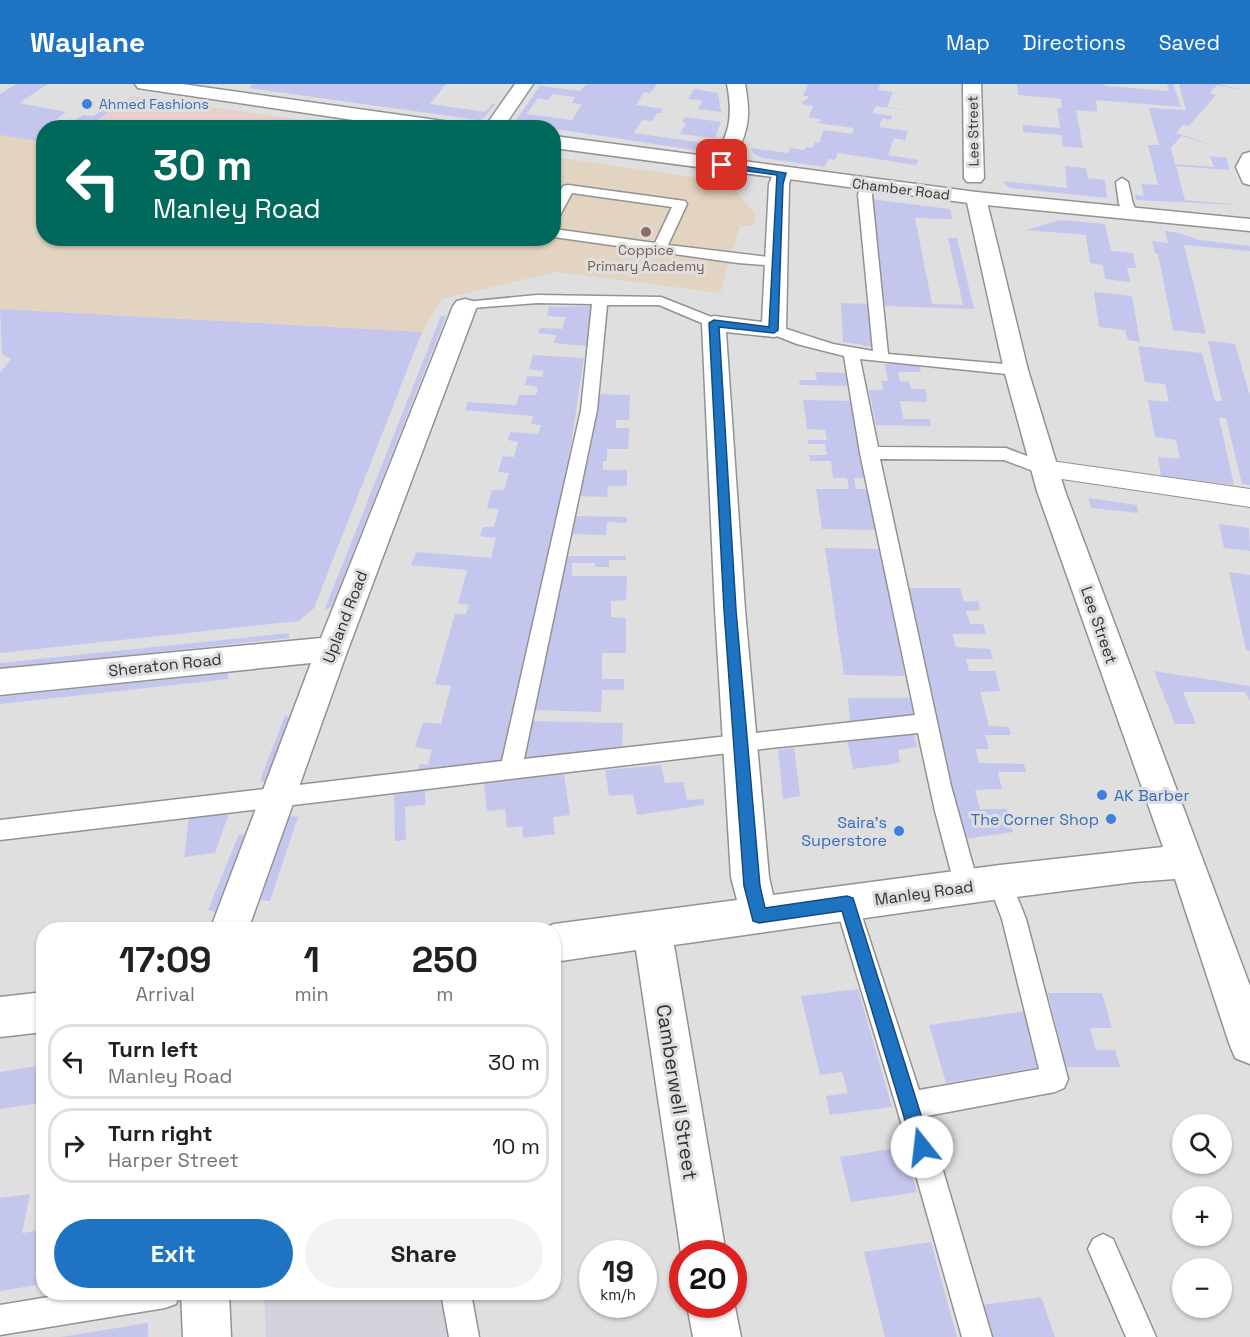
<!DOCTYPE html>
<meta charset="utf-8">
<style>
:root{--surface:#fff;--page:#f2f2f2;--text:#202124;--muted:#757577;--line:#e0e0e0;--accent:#1e74c2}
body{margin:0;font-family:"Space Grotesk",sans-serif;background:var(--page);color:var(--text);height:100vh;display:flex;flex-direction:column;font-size:22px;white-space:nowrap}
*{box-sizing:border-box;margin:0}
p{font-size:20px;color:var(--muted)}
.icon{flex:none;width:33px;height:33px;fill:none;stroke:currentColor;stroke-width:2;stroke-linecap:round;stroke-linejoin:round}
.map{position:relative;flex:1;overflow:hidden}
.panel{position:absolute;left:36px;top:838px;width:525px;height:378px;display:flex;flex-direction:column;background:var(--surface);border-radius:24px;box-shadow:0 2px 4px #0004}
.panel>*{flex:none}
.hud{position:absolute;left:36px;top:36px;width:525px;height:126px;border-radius:24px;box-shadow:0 2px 4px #0004;background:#00695c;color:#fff;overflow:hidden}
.controls{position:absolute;left:1172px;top:1030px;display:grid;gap:12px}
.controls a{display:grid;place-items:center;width:60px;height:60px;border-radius:50%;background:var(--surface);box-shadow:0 2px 4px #0004;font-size:30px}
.speed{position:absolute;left:579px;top:1156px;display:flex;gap:12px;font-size:30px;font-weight:700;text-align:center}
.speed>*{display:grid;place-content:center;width:78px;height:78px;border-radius:50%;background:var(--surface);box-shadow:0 2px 4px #0004;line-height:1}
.speed small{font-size:15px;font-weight:400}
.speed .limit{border:9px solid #d22;background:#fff;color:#111}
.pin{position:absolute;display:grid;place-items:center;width:51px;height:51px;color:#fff;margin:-26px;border-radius:12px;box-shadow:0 3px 9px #0006}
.me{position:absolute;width:66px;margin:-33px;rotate:344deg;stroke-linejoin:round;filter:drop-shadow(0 0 4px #0008)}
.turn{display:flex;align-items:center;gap:21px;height:126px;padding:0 18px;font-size:27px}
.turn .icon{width:78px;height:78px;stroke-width:2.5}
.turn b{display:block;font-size:42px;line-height:51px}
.eta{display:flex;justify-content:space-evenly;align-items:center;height:102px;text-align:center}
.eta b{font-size:36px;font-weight:600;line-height:42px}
.cta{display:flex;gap:12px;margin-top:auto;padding:12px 18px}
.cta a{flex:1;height:69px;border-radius:36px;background:var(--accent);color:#fff;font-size:24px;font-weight:600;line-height:69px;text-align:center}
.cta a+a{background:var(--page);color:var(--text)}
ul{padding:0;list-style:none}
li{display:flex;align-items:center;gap:18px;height:75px;margin:0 12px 9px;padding:0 6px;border:3px solid var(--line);border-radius:24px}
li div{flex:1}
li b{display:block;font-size:22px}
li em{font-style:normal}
header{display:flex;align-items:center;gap:36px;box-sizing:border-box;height:84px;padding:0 30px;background:var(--accent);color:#fff}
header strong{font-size:28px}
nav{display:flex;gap:33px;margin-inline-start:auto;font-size:21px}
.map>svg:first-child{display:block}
.commercial{fill:#e9cfcc}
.built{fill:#d1d2da}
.education{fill:#e3d3c1}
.green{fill:#c4c6ed;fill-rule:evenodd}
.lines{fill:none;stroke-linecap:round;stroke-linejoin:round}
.service-casing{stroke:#929293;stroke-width:3}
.pedestrian-casing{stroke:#929293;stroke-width:2}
.minor-casing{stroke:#929293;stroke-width:3}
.tertiary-casing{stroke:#929293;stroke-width:3}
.service{fill:#fff;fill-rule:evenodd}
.pedestrian{fill:#fff;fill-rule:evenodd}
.minor{fill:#fff;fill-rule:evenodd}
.tertiary{fill:#fff;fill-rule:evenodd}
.route{fill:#1e74c2;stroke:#144b7e;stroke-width:1.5}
.shop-dot{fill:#3f7fe0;stroke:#dfdfe0;stroke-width:2}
.education-dot{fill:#8d6e63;stroke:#dfdfe0;stroke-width:2}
.labels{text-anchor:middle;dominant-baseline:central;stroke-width:6;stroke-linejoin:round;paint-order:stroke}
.far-shop-label{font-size:14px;fill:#366cbe;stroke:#dfdfe0;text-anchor:start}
.far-street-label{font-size:14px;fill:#323232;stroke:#dfdfe0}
.far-education-label{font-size:14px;fill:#785e54;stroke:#dfdfe0}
.street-label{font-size:16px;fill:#323232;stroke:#dfdfe0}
.shop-label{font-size:16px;fill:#366cbe;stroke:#dfdfe0;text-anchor:end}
.near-street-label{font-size:20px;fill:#323232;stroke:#dfdfe0}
</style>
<header>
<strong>Waylane</strong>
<nav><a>Map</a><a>Directions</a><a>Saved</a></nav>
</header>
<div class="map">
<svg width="1250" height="1253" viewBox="0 0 1250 1253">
<rect width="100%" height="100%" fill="#dfdfe0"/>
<path class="commercial" d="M 131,12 L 352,43 L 89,44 Z"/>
<path class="built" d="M 264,1209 L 442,1209 L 449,1253 L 266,1253 Z"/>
<path class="education" d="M 0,51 L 43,58 L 44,154 L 554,154 L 554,73 L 728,98 L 756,131 L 753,142 L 740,142 L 720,209 L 556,188 L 442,215 L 422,248 L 0,225 Z"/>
<path class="green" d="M 16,0 L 48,0 L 19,19 L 66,28 L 54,37 L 70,39 L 83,31 L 93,32 L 110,21 L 117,22 L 89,43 L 44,44 L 43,58 L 0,51 L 0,10 Z
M 253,0 L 446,0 L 430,20 L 485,28 L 492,20 L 495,20 L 484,34 L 479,36 L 249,4 Z
M 587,0 L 657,0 L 650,9 L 644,8 L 636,21 L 663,25 L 661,29 L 657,29 L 652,37 L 642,36 L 634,49 L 711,60 L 694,66 L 517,39 L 516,36 L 540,2 L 580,7 ZM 552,10 L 575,13 L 572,19 L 582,20 L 572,36 L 527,30 L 538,14 L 548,16 Z
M 808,0 L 880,0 L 878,6 L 893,8 L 887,23 L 918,28 L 876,22 L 872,29 L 892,32 L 891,36 L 882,34 L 879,43 L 908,47 L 905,56 L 894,54 L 888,71 L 918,76 L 916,81 L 838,69 L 835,76 L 828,75 L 825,83 L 763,74 L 754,70 L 751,64 L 788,69 L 790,64 L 804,66 L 806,63 L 812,64 L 815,58 L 819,59 L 824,46 L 852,50 L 854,44 L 817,39 L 822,36 L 809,33 L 813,22 L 802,20 L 804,16 L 807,16 L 808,12 L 803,12 Z
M 1017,0 L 1104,0 L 1105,2 L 1169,7 L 1167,0 L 1173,0 L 1181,23 L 1096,16 L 1097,28 L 1076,26 L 1083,64 L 1063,62 L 1062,51 L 1023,48 L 1023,41 L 1060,44 L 1057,24 L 1062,24 L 1061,15 L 1018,11 Z
M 1179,0 L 1219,0 L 1250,8 L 1217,1 L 1210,9 L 1216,11 L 1189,42 L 1183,41 L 1176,49 L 1218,63 L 1181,52 L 1171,64 L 1175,80 L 1214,83 L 1210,72 L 1227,74 L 1229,86 L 1176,82 L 1185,116 L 1241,121 L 1136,116 L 1135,111 L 1144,112 L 1141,100 L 1158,101 L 1148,61 L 1159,61 L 1149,24 L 1186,26 Z
M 694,5 L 718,9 L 721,28 L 698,25 L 702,17 L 688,15 Z
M 685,33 L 721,38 L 715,54 L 680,50 L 686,39 L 682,38 Z
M 1065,82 L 1086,84 L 1088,94 L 1105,96 L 1107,114 L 1010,104 L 1002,97 L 1067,104 Z
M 870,115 L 950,125 L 952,135 L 915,134 L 932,220 L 963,221 L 948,154 L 957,154 L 974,225 L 885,222 Z
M 1060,136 L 1105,140 L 1111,167 L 1133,169 L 1136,184 L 1127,184 L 1130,198 L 1105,195 L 1103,181 L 1090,179 L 1086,151 L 1026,146 Z
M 1165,147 L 1179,149 L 1199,156 L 1250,162 L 1250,167 L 1184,161 L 1206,250 L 1173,246 L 1158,170 L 1155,169 L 1152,157 L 1168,159 Z
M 1094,208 L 1132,212 L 1140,258 L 1128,256 L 1125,246 L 1099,243 Z
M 841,219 L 870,220 L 873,263 L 843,258 Z
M 592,222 L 586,262 L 554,259 L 556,251 L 538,249 L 540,244 L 562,245 L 566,233 L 547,232 L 549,223 Z
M 0,225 L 422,248 L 314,524 L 299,537 L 0,569 L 0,289 L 11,275 L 2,270 Z
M 441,232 L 446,232 L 332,522 L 324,527 Z
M 1208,257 L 1235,260 L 1250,312 L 1250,401 L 1242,400 L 1226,334 L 1219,334 L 1234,401 L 1161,392 L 1158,373 L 1180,375 L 1176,356 L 1155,353 L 1148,316 L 1169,318 L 1165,300 L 1145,298 L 1138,262 L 1202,269 L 1215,317 L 1222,317 Z
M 533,271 L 584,274 L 567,387 L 502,679 L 417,689 L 420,680 L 428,681 L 432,666 L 415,663 L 423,638 L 441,640 L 451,602 L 435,600 L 455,530 L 466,530 L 469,521 L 458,519 L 467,486 L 411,481 L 416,468 L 491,474 L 496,454 L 480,452 L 483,443 L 494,443 L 499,425 L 487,424 L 492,406 L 504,406 L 509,389 L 498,388 L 503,372 L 514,373 L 518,358 L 508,356 L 510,348 L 538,350 L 541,341 L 531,340 L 533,332 L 465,326 L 468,318 L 516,321 L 519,311 L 536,311 L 538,305 L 534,302 L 525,301 L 527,292 L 542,293 L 544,287 L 529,285 Z
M 885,280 L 919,281 L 921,288 L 898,288 L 900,297 L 909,298 L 911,305 L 926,305 L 927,318 L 900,317 L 903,335 L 930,335 L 931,342 L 876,341 L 869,306 L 883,306 L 881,297 L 888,297 Z
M 815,288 L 848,289 L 850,302 L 800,301 L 799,296 L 817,296 Z
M 598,310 L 630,311 L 629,336 L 616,336 L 616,344 L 629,344 L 628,365 L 607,365 L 607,377 L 603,377 L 603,386 L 627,386 L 627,402 L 608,402 L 607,413 L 578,412 L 594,343 Z
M 803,316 L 852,317 L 866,394 L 854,394 L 856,405 L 869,405 L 877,446 L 822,445 L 816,405 L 849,405 L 847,394 L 833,394 L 831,377 L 810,377 L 809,371 L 827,371 L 825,360 L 808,360 L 808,356 L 827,356 L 825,346 L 807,345 Z
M 1088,414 L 1137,421 L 1138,429 L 1092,424 Z
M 574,432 L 627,433 L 627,439 L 607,438 L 606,451 L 571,450 Z
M 1219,440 L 1249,444 L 1250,467 L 1224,464 Z
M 825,464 L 880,465 L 905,592 L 844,591 Z
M 567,472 L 626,472 L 626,476 L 609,476 L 609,483 L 595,483 L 595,479 L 572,479 L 572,492 L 627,492 L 626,516 L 611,517 L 611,533 L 626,534 L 626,569 L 602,569 L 602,595 L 624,595 L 624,606 L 602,606 L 601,628 L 534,626 Z
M 1229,488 L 1250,491 L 1250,567 L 1246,566 Z
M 908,504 L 960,504 L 964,518 L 978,517 L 980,526 L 966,527 L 970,540 L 983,540 L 986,550 L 952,550 L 956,563 L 990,565 L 993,575 L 966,575 L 969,587 L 995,587 L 1000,607 L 980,608 L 989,642 L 1009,643 L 1011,651 L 985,651 L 989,665 L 976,665 L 979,679 L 1024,680 L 1026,688 L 998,688 L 1002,705 L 975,706 L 980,725 L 1007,725 L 1013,748 L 964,755 Z
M 289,549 L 289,554 L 0,585 L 0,579 Z
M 1154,587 L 1250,602 L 1250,617 L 1245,608 L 1183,608 L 1196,640 L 1175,640 Z
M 228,589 L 228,595 L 0,620 L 0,613 Z
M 848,614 L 910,614 L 914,631 L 850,637 Z
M 285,631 L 290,633 L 265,698 L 260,697 Z
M 532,637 L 623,639 L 622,665 L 523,674 Z
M 913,647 L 917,663 L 898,666 L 900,679 L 853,685 L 847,656 Z
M 794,664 L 800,712 L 783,715 L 778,666 Z
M 661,681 L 665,699 L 683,698 L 687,716 L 704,715 L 704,721 L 637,731 L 633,710 L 609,712 L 605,686 Z
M 564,690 L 570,731 L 553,733 L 555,750 L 523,754 L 522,742 L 507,744 L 505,725 L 487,727 L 484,699 Z
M 425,706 L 425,721 L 405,723 L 406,756 L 395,757 L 394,711 Z
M 229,729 L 215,769 L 184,773 L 189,734 Z
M 289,732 L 298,733 L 270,817 L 260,816 Z
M 239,750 L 245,751 L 215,828 L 208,826 Z
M 858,905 L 892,1023 L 830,1031 L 826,1012 L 848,1009 L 842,988 L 820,991 L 801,912 Z
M 1048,909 L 1102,909 L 1112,944 L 1090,944 L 1096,966 L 1115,966 L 1120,983 L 1066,983 Z
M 1026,927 L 1040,983 L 946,999 L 929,941 Z
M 43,981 L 41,1019 L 0,1025 L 0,988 Z
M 903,1063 L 917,1108 L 851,1118 L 840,1073 Z
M 30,1110 L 22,1149 L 43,1146 L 43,1200 L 0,1207 L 0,1114 Z
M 931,1158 L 957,1253 L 885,1253 L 864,1168 Z
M 1041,1213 L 1055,1253 L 993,1253 L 982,1221 Z
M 148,1239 L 148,1253 L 61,1253 Z"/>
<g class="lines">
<g class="service-casing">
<path id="service" d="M 1122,94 L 1128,98 L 1133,120 L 1138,129 L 1136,132 L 1126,132 L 1119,120 L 1116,98 Z
M 867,97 L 873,101 L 872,111 L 888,270 L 1016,281 L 1024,286 L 1016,291 L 860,275 L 878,363 L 1006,364 L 1050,381 L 1053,385 L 1050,389 L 1044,391 L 1004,376 L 880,375 L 951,702 L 979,803 L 975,811 L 967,814 L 959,811 L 955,803 L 935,727 L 918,649 L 770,664 L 0,756 L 0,736 L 502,677 L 581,326 L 592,220 L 537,219 L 460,225 L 458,222 L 465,218 L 537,211 L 661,213 L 719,236 L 722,239 L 714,244 L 709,242 L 659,221 L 607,221 L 597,326 L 524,675 L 915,631 L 860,369 L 844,272 L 797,260 L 769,249 L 766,246 L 774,241 L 833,260 L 873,267 L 858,111 L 861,101 Z
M 568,101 L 685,117 L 687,120 L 668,161 L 777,174 L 784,178 L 777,182 L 738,179 L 554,153 L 554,145 L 655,159 L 672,123 L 572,109 L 559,133 L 554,134 L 554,119 L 563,102 Z
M 1000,787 L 1008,790 L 1026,835 L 1068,995 L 1064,1004 L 1055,1008 L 927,1032 L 992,1253 L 962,1253 L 896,1021 L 835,819 L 839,811 L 847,808 L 855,811 L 919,1006 L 1039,985 L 1002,835 L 988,798 L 992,790 Z
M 1103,1150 L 1113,1155 L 1156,1253 L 1126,1253 L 1088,1165 L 1093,1155 Z
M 73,1209 L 180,1209 L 176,1220 L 165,1224 L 0,1251 L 0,1221 Z
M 441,1209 L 471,1209 L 479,1253 L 449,1253 Z"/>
</g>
<g class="pedestrian-casing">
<path id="pedestrian" d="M 1044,376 L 1250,405 L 1250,423 L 1035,391 L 1031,385 L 1035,379 Z"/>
</g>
<g class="minor-casing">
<path id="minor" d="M 515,0 L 533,0 L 503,44 L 484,44 Z
M 727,0 L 745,0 C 752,37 747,48 732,81 L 729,85 L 715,85 L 712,81 C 728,49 734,37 727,0 Z
M 963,0 L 981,0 L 984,94 L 981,98 L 967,98 L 964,94 Z
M 1250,68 L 1250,101 L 1243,99 L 1236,83 L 1243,70 Z
M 782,83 L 789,85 L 792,89 L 789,100 L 786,246 L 782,251 L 774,253 L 726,248 L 745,526 L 769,793 L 773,811 L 1000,781 L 1163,763 L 1037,407 L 1004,286 L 966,114 L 969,110 L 976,108 L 983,110 L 986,114 L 1028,286 L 1065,407 L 1250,902 L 1250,980 L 1235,974 L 1229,959 L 1175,795 L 1134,798 L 1000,815 L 674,861 L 726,1170 L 682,1170 L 682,1176 L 636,866 L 554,878 L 554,846 L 540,846 L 554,840 L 737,816 L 731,793 L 715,526 L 702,239 L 706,234 L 714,232 L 762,238 L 769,100 L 775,85 Z
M 465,215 L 473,217 L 477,222 L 347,568 L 248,846 L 210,846 L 311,579 L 0,611 L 0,585 L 321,554 L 453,222 L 457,217 Z
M 44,908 L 44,948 L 0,953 L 0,913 Z
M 181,1209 L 229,1209 L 231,1253 L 183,1253 Z
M 734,1218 L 741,1253 L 693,1253 L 687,1221 L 734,1221 Z"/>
</g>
<g class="tertiary-casing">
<path id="tertiary" d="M 135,0 L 182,0 L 450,38 L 457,40 L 459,44 L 407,44 L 144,5 L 138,4 Z
M 554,52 L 976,108 L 1250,135 L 1250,147 L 976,120 L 554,64 Z"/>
</g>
<use href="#service" class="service"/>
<use href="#pedestrian" class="pedestrian"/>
<use href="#minor" class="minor"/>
<use href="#tertiary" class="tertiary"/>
</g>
<path class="route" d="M 722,79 L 786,89 L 783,100 L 778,246 L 774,249 L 719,243 L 736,526 L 760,802 L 765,824 L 847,812 L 853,814 L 931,1063 L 929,1069 L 922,1072 L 916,1069 L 913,1063 L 842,827 L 759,839 L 753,837 L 744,802 L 724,526 L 709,239 L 714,236 L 769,243 L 777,91 L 719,83 L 719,80 Z"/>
<g class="shop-dot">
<circle cx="87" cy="20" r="6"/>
<circle cx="1102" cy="711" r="6"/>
<circle cx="1111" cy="735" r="6"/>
<circle cx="899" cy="747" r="6"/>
</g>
<circle class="education-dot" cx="646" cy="148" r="6"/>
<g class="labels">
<g class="far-shop-label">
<text x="99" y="20">Ahmed Fashions</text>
</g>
<g class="far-street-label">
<text transform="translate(973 47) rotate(-91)">Lee Street</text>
<text transform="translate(901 105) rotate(7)">Chamber Road</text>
</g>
<g class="far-education-label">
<text x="646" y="166">Coppice<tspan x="646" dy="16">Primary Academy</tspan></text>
</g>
<g class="street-label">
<text transform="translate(345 533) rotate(-69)">Upland Road</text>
<text transform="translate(1099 541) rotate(71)">Lee Street</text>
<text transform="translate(165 581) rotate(-6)">Sheraton Road</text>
<text transform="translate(924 809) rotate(-8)">Manley Road</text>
</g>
<g class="shop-label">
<text x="1114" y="711" text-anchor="start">AK Barber</text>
<text x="1099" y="735">The Corner Shop</text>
<text x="887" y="738">Saira's<tspan x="887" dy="18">Superstore</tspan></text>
</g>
<g class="near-street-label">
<text transform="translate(677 1008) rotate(81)">Camberwell Street</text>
</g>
</g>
</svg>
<div class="controls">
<a><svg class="icon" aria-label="search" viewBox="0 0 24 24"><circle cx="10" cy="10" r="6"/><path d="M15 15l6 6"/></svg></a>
<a>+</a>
<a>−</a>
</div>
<div class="speed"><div>19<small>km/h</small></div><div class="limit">20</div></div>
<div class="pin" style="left:722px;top:81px;background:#d93025"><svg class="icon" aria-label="arrive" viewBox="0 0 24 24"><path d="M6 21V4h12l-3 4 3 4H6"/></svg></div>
<svg class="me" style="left:922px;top:1063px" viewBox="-20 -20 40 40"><circle r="19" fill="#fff"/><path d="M0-13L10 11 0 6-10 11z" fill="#1e74c2"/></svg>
<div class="hud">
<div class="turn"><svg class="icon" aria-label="left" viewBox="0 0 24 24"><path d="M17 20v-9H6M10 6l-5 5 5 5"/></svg><div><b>30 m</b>Manley Road</div></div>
</div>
<section class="panel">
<div class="eta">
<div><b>17:09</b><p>Arrival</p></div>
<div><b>1</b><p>min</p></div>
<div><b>250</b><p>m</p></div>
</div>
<ul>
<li><svg class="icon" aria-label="left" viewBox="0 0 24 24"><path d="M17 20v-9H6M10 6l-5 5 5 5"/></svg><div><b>Turn left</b><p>Manley Road</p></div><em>30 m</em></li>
<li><svg class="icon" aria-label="right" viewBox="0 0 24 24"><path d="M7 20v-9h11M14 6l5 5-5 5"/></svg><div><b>Turn right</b><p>Harper Street</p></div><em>10 m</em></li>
</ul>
<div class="cta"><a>Exit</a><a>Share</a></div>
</section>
</div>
